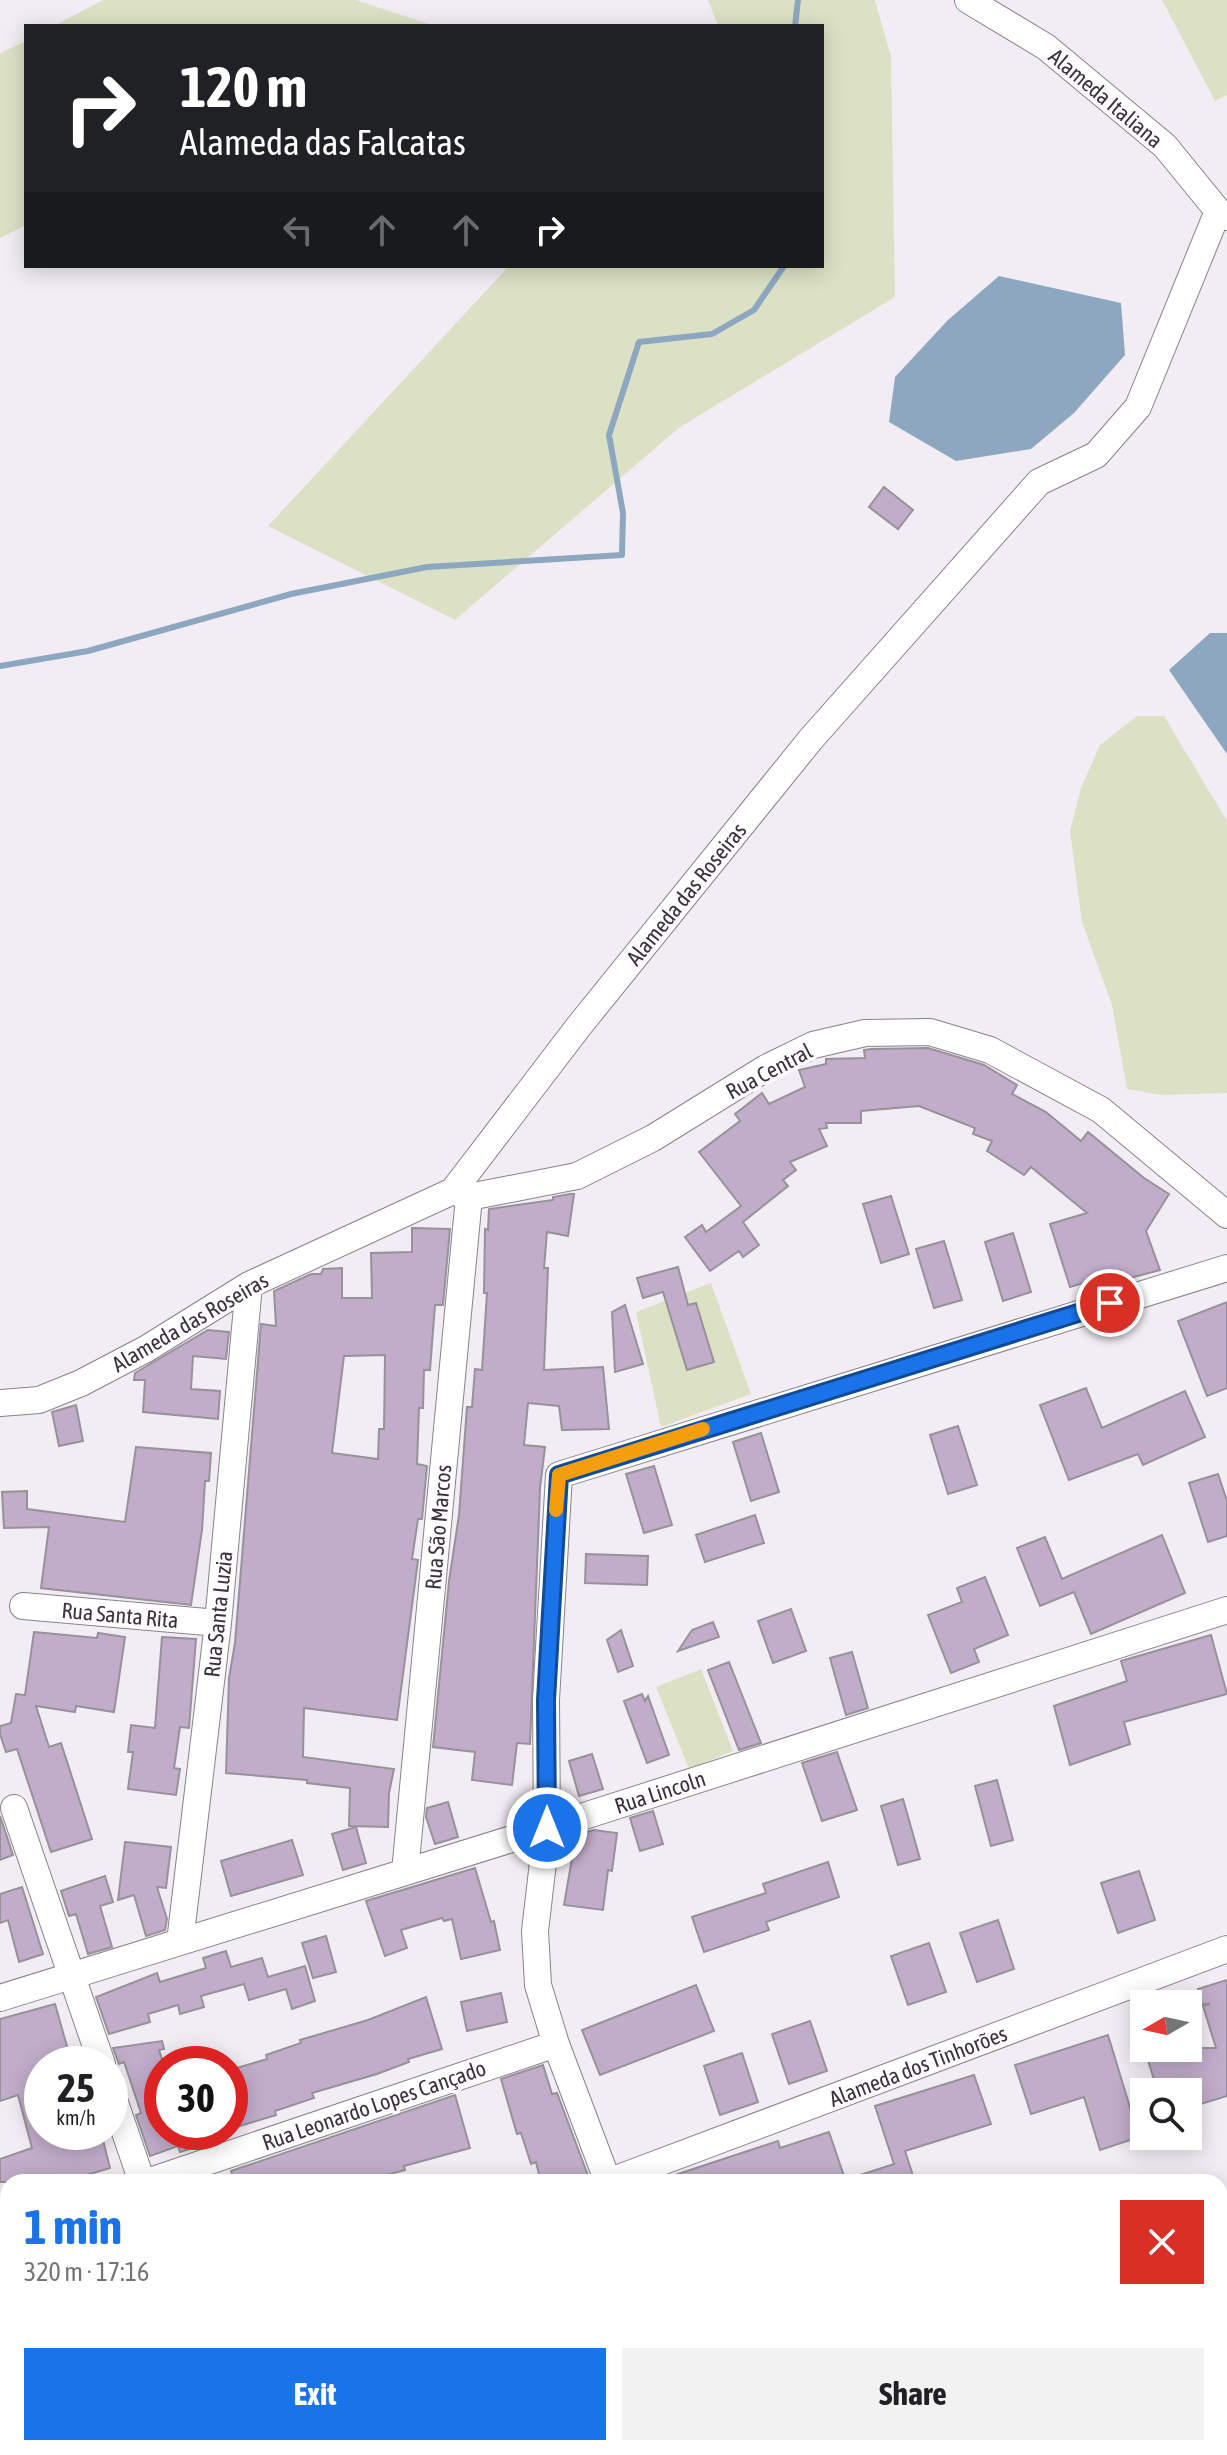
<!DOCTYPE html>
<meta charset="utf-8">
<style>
:root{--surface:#fff;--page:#f2f2f2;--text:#202124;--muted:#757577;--accent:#1a73e8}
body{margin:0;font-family:"Asap Condensed",sans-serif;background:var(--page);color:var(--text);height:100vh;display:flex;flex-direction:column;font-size:30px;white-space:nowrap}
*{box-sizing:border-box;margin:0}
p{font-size:26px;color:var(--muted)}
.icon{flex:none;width:44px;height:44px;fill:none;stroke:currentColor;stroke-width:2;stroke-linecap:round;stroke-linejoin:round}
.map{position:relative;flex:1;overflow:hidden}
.details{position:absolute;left:0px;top:2174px;width:1228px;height:282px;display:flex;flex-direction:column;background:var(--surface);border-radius:24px 24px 0 0;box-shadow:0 4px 20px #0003}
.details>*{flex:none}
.banner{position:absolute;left:24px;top:24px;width:800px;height:244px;border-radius:0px;box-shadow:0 4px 20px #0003;background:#202124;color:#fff;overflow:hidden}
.needle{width:52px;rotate:261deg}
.fabs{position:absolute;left:1130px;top:1990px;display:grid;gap:16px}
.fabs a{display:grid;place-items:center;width:72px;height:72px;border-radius:0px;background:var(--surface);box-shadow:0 4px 20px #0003;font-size:40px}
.speed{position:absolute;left:24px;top:2046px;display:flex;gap:16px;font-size:40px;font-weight:700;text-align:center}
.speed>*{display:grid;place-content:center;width:104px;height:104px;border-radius:50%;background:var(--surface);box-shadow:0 4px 20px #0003;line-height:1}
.speed small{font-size:20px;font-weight:400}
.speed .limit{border:12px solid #d22;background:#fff;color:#111}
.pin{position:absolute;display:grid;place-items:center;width:68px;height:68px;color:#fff;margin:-34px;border:4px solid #fff;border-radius:50%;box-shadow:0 2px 8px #0007}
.me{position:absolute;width:88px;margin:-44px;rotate:0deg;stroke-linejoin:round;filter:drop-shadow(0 0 6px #0008)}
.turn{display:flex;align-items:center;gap:28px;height:168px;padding:0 24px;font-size:36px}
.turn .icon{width:104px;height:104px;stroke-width:2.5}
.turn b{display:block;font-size:56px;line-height:68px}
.lanes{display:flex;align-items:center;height:76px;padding:0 24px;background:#0003;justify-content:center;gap:40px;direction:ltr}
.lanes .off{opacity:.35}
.round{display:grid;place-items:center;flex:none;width:84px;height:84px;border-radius:0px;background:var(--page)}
.head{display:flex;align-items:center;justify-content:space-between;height:136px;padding:0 24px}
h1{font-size:48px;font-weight:700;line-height:60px;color:var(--accent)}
.action{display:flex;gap:16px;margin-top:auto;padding:16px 24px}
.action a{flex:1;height:92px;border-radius:0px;background:var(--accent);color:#fff;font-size:32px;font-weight:700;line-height:92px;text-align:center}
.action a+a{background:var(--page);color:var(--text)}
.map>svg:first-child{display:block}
.green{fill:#dce1c5}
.water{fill:#8da7c0}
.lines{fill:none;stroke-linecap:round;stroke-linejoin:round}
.stream{stroke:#8da7c0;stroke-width:6}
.building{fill:#c1adca;stroke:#969298;stroke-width:2;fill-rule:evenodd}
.minor-casing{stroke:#878389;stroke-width:28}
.minor{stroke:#fff;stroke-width:26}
.route-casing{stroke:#114b97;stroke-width:20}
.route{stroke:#1a73e8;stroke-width:14}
.slow{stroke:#f59e0b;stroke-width:14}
.labels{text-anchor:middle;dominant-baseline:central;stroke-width:7;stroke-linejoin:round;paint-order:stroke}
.street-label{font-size:22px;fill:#363437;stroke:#fefcff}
</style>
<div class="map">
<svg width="1227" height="2455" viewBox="0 0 1227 2455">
<rect width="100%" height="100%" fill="#f2edf4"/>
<path class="green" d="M 103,0 L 356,0 L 435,26 L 54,26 Z
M 708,0 L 875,0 L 891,57 L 895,297 L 680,427 L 455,620 L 268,526 L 509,266 L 822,266 L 822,26 L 718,26 Z
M 1162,0 L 1227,0 L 1227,95 L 1215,101 Z
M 26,41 L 26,225 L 0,238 L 0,53 Z
M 1137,716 L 1164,716 L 1227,821 L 1227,1093 L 1161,1095 L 1127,1089 L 1112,1005 L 1082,922 L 1070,831 L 1081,788 L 1100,745 Z
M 711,1283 L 751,1394 L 661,1427 L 636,1312 Z
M 701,1669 L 733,1751 L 689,1769 L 656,1687 Z"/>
<path class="water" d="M 999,276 L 1121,303 L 1125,355 L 1074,413 L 1031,449 L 956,461 L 889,422 L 895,377 L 948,320 Z
M 1210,633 L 1227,633 L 1227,754 L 1169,670 Z"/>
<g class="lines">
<path class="stream" d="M 795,26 L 798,0
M 0,666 L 88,651 L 291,594 L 427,567 L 622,555 L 623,513 L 609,435 L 639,342 L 712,334 L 754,310 L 784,266"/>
</g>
<path class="building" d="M 884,487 L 913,510 L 898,529 L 869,507 Z
M 928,1048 L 984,1065 L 1017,1085 L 1012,1094 L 1046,1112 L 1081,1141 L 1088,1132 L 1144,1178 L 1169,1194 L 1146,1231 L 1160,1270 L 1115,1282 L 1114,1279 L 1091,1286 L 1090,1281 L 1070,1287 L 1050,1224 L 1087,1213 L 1031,1167 L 1024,1175 L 987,1151 L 992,1141 L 973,1134 L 975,1128 L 919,1106 L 861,1111 L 861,1123 L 826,1123 L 827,1128 L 819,1129 L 827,1146 L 790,1162 L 796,1170 L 783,1180 L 788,1186 L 743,1222 L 759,1245 L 743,1257 L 739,1251 L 710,1271 L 685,1237 L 702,1225 L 706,1232 L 741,1206 L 699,1152 L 740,1121 L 735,1114 L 762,1093 L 769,1104 L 805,1087 L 799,1070 L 826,1064 L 826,1059 L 865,1058 L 864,1050 L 871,1049 Z
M 570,1194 L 574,1194 L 568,1236 L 547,1232 L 544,1268 L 548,1268 L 544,1370 L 603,1367 L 609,1429 L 562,1430 L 559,1406 L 528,1403 L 524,1445 L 545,1447 L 540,1488 L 530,1744 L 517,1743 L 512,1785 L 472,1780 L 475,1752 L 433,1747 L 449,1581 L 459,1515 L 467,1407 L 472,1407 L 475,1369 L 482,1370 L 487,1293 L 484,1293 L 485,1229 L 488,1230 L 489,1209 L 553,1200 L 553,1197 Z
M 891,1196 L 909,1254 L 881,1263 L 863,1204 Z
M 412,1228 L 450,1229 L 443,1305 L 435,1305 L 430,1370 L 424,1370 L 423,1408 L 419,1408 L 417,1464 L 427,1466 L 422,1519 L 418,1519 L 412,1559 L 418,1560 L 397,1720 L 304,1708 L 303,1757 L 394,1769 L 389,1793 L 388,1827 L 349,1826 L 350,1788 L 307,1783 L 307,1780 L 226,1773 L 229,1678 L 235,1643 L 261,1324 L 276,1326 L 274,1291 L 311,1274 L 321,1274 L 323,1269 L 342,1268 L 342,1298 L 372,1298 L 371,1253 L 412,1252 ZM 385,1355 L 384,1429 L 379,1429 L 378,1459 L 332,1453 L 344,1356 Z
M 1013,1233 L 1031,1292 L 1003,1301 L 985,1242 Z
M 944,1241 L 962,1300 L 934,1308 L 916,1249 Z
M 678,1267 L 688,1305 L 696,1303 L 714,1362 L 687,1370 L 663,1292 L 643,1298 L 637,1278 Z
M 1227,1302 L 1227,1388 L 1207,1396 L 1178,1321 Z
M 625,1305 L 643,1364 L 615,1372 L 612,1312 Z
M 208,1330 L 229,1332 L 226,1359 L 193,1356 L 191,1389 L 220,1391 L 218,1419 L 143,1412 L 145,1380 L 134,1380 L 135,1373 Z
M 1086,1388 L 1102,1428 L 1185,1391 L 1205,1437 L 1143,1465 L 1138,1454 L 1069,1480 L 1040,1405 Z
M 76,1405 L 83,1441 L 59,1446 L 52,1412 Z
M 958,1426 L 977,1485 L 948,1494 L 930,1435 Z
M 761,1433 L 779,1492 L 751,1501 L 733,1442 Z
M 136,1447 L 211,1453 L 209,1481 L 205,1481 L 202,1530 L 191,1605 L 41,1588 L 49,1527 L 4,1528 L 2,1492 L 27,1491 L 27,1509 L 125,1522 Z
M 654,1466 L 672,1525 L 644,1533 L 626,1474 Z
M 1218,1474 L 1227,1501 L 1227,1536 L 1208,1542 L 1189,1483 Z
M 755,1515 L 764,1543 L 705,1562 L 696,1535 Z
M 1162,1535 L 1185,1593 L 1091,1634 L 1074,1592 L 1040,1606 L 1017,1548 L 1045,1537 L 1062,1579 Z
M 586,1554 L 648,1556 L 647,1585 L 585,1583 Z
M 985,1577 L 1008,1635 L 974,1649 L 979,1662 L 951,1673 L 928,1615 L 962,1602 L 957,1588 Z
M 791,1609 L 806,1651 L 773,1663 L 758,1621 Z
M 713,1622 L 719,1637 L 678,1651 L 692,1630 Z
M 621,1630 L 633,1666 L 618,1672 L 607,1640 Z
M 34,1632 L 97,1638 L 98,1633 L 125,1637 L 114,1712 L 76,1706 L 75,1712 L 36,1706 L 49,1747 L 61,1743 L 92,1839 L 51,1852 L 17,1749 L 6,1752 L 0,1734 L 0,1726 L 11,1723 L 16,1694 L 25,1695 Z
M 1211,1635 L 1227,1694 L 1124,1722 L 1130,1744 L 1070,1765 L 1054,1706 L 1127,1681 L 1121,1661 Z
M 162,1637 L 196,1639 L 189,1728 L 180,1727 L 174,1768 L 180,1769 L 176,1795 L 128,1789 L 133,1752 L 128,1752 L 131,1725 L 155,1728 Z
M 852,1652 L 868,1708 L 846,1715 L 830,1658 Z
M 729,1662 L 761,1743 L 739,1750 L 708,1670 Z
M 642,1694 L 645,1701 L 648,1696 L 669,1755 L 647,1763 L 624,1701 Z
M 837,1752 L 857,1810 L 822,1821 L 802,1763 Z
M 592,1754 L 603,1789 L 579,1796 L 569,1761 Z
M 997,1780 L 1013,1840 L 991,1846 L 975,1786 Z
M 903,1799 L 920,1859 L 898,1865 L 881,1806 Z
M 448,1802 L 458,1837 L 435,1844 L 426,1817 L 427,1808 Z
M 653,1811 L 663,1844 L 640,1851 L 630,1818 Z
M 0,1816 L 13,1855 L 0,1860 Z
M 356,1827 L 366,1863 L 343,1870 L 332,1834 Z
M 594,1830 L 617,1833 L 612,1871 L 608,1870 L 603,1910 L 564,1905 L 576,1835 Z
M 292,1840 L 303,1875 L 231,1896 L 221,1861 Z
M 125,1842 L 171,1847 L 166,1888 L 157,1887 L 167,1919 L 165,1930 L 146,1936 L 134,1895 L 118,1900 Z
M 828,1862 L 839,1897 L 766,1922 L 769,1930 L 704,1952 L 692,1917 L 766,1893 L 763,1884 Z
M 475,1868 L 491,1922 L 494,1921 L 500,1950 L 461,1959 L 452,1919 L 444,1921 L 442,1918 L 401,1930 L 407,1948 L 385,1956 L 366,1901 Z
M 1139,1871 L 1155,1920 L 1118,1933 L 1101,1883 Z
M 105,1876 L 113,1902 L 100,1906 L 112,1947 L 88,1954 L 76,1914 L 69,1916 L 61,1891 Z
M 22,1887 L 43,1954 L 19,1962 L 8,1920 L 0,1923 L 0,1894 Z
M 998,1920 L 1014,1969 L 977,1982 L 960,1933 Z
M 326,1936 L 336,1972 L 313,1978 L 302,1943 Z
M 929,1943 L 946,1992 L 908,2005 L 891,1956 Z
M 226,1951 L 231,1967 L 262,1958 L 268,1977 L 305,1966 L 315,2001 L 292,2009 L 286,1989 L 249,2000 L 244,1984 L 201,1996 L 204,2007 L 180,2014 L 178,2005 L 148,2014 L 150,2022 L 109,2034 L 96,1997 L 157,1973 L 160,1982 L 206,1968 L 203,1958 Z
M 1227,1980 L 1227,2096 L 1188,2108 L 1188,2092 L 1158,2092 L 1144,2048 L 1216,2048 L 1203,2006 L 1210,2004 L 1202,2004 L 1198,1989 Z
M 696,1985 L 714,2031 L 600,2075 L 582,2030 Z
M 501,1993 L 507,2022 L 467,2031 L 461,2002 Z
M 426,1997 L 442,2049 L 408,2059 L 409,2062 L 377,2074 L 312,2093 L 314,2098 L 275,2111 L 276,2115 L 230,2129 L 230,2070 L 267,2059 L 266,2055 L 301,2043 L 300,2040 L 368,2020 Z
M 55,2004 L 72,2064 L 42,2064 L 42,2132 L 101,2132 L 110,2168 L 63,2182 L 0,2182 L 0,2159 L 32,2148 L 18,2095 L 0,2101 L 0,2019 Z
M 810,2021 L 827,2071 L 789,2084 L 772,2034 Z
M 1108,2035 L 1139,2137 L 1100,2150 L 1084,2097 L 1031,2114 L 1015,2065 Z
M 162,2041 L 164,2049 L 159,2050 L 162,2059 L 162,2132 L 211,2134 L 204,2137 L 206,2144 L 180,2152 L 178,2146 L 150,2156 L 136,2115 L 141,2113 L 124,2062 L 119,2064 L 113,2048 Z
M 742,2053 L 758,2102 L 720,2115 L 704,2066 Z
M 543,2065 L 552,2094 L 557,2093 L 590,2181 L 541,2182 L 536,2162 L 531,2164 L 521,2133 L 517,2134 L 501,2079 Z
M 974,2075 L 991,2124 L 905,2151 L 915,2182 L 848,2182 L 848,2179 L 894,2164 L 875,2106 Z
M 455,2095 L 470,2148 L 404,2166 L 405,2170 L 360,2182 L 234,2182 L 231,2171 Z
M 829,2132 L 846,2182 L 664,2182 L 663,2179 L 778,2141 L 780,2148 Z"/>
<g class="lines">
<g class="minor-casing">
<path id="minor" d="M 968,0 L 1046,47 L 1165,146 L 1218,211 L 1227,217
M 469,1197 L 577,1176 L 653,1138 L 766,1068 L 813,1045 L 865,1033 L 930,1032 L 990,1050 L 1101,1110 L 1227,1215
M 0,1403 L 39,1400 L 81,1383 L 146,1349 L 249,1285 L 453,1191 L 579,1026 L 811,739 L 1039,482 L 1096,455 L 1138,407 L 1218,211
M 23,1606 L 218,1623
M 14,1808 L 102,2064
M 405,1872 L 469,1197 L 455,1192
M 180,1942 L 218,1623 L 249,1285
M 0,1998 L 547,1828 L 1227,1610
M 110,2088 L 142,2182
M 147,2182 L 556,2044
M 608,2182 L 556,2044 L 538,1985 L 535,1931 L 547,1828 L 546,1700 L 559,1475 L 1227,1268
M 608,2182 L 1227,1949
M 0,2228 L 8,2226
M 1220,2317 L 1227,2314
M 0,2443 L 8,2440
M 222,2448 L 224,2455
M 716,2448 L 720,2455
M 650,2455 L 673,2448
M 873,2455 L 890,2448"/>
</g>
<use href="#minor" class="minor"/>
</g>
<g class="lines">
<g class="route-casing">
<path id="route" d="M 547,1828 L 546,1700 L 559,1475 L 1110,1303"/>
</g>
<use href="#route" class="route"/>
<path class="slow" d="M 556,1510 L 559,1475 L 703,1429"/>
</g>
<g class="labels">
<g class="street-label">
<text transform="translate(1106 98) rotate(40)">Alameda Italiana</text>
<text transform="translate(686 894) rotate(-51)">Alameda das Roseiras</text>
<text transform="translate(769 1071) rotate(-28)">Rua Central</text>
<text transform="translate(190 1322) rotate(-30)">Alameda das Roseiras</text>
<text transform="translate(438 1527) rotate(-85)">Rua São Marcos</text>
<text transform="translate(218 1614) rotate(-84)">Rua Santa Luzia</text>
<text transform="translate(120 1615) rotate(5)">Rua Santa Rita</text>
<text transform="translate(660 1792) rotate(-18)">Rua Lincoln</text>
<text transform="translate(918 2066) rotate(-21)">Alameda dos Tinhorões</text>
<text transform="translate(374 2105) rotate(-19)">Rua Leonardo Lopes Cançado</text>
</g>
</g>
</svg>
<div class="fabs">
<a><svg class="needle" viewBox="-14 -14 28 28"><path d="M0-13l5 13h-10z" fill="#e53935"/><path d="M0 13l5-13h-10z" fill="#757577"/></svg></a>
<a><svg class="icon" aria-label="search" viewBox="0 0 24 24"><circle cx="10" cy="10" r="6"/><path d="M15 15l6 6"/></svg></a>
</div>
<div class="speed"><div>25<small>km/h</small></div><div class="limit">30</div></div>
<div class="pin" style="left:1110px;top:1303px;background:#d93025"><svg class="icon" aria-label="arrive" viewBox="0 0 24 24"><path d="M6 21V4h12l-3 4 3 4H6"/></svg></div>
<svg class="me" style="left:547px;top:1828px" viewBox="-20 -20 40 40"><circle r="17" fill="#1a73e8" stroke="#fff" stroke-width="3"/><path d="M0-11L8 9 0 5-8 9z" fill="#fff"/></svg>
<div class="banner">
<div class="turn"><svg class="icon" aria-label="right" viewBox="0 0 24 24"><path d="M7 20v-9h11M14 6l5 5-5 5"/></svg><div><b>120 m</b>Alameda das Falcatas</div></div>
<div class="lanes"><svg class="icon off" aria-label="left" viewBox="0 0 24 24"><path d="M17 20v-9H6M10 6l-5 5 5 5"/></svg><svg class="icon off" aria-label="ahead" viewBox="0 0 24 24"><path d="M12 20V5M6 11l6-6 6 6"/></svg><svg class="icon off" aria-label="ahead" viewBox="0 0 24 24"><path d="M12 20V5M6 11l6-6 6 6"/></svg><svg class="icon" aria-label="right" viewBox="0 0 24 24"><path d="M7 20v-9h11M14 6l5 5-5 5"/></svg></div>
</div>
<section class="details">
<div class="head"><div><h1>1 min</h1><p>320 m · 17:16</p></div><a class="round" style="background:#d93025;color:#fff"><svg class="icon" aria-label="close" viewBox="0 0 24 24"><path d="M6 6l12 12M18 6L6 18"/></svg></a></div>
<div class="action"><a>Exit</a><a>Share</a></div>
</section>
</div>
